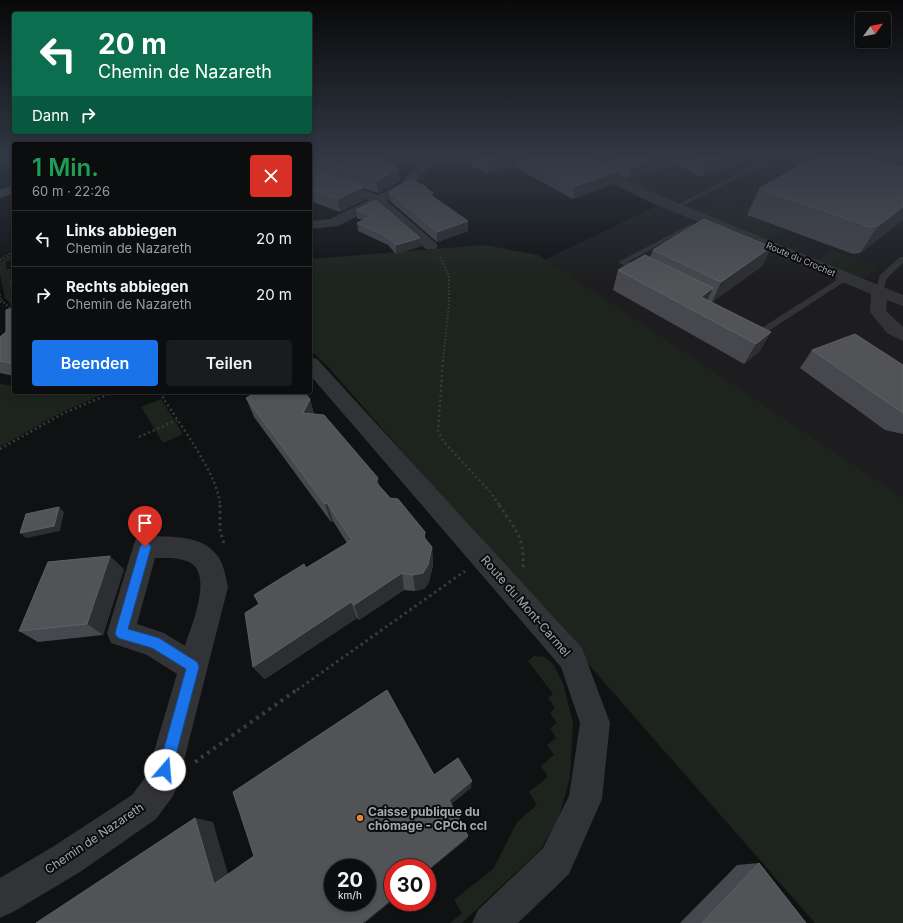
<!DOCTYPE html>
<html lang="de">
<meta charset="utf-8">
<style>
:root{--surface:#0c0d0e;--page:#1a1b1c;--text:#f1f3f6;--muted:#9a9c9e;--line:#2c2d2e;--accent:#1a73e8}
body{margin:0;font-family:Inter,sans-serif;background:var(--page);color:var(--text);height:100vh;display:flex;flex-direction:column;font-size:15px;white-space:nowrap}
*{box-sizing:border-box;margin:0}
p{font-size:13px;color:var(--muted)}
.icon{flex:none;width:22px;height:22px;fill:none;stroke:currentColor;stroke-width:2;stroke-linecap:round;stroke-linejoin:round}
.map{position:relative;flex:1;overflow:hidden}
.details{position:absolute;left:12px;top:142px;width:300px;height:252px;display:flex;flex-direction:column;background:var(--surface);border-radius:4px;box-shadow:0 2px 6px #0003,0 0 0 1px var(--line)}
.details>*{flex:none}
.hud{position:absolute;left:12px;top:12px;width:300px;height:122px;border-radius:4px;box-shadow:0 2px 6px #0003,0 0 0 1px var(--line);background:#0b6e4f;color:#fff;overflow:hidden}
.needle{width:26px;rotate:57deg}
.controls{position:absolute;left:855px;top:12px;display:grid;gap:8px}
.controls a{display:grid;place-items:center;width:36px;height:36px;border-radius:4px;background:var(--surface);box-shadow:0 2px 6px #0003,0 0 0 1px var(--line);font-size:20px}
.speed{position:absolute;left:324px;top:859px;display:flex;gap:8px;font-size:20px;font-weight:700;text-align:center}
.speed>*{display:grid;place-content:center;width:52px;height:52px;border-radius:50%;background:var(--surface);box-shadow:0 2px 6px #0003,0 0 0 1px var(--line);line-height:1}
.speed small{font-size:10px;font-weight:400}
.speed .limit{border:6px solid #d22;background:#fff;color:#111}
.pin{position:absolute;display:grid;place-items:center;width:34px;height:34px;color:#fff;margin:-41px -17px;border-radius:50% 50% 50% 0;rotate:-45deg;box-shadow:0 0 4px #0007}
.pin .icon{rotate:45deg}
.me{position:absolute;width:44px;margin:-22px;rotate:18deg;stroke-linejoin:round;filter:drop-shadow(0 0 3px #0008)}
.turn{display:flex;align-items:center;gap:14px;height:84px;padding:0 20px;font-size:18px}
.turn .icon{width:52px;height:52px;stroke-width:2.5}
.turn b{display:block;font-size:28px;line-height:34px}
.then{display:flex;align-items:center;height:38px;padding:0 20px;background:#0003;gap:8px;font-size:15px}
.round{display:grid;place-items:center;flex:none;width:42px;height:42px;border-radius:4px;background:var(--page)}
.head{display:flex;align-items:center;justify-content:space-between;height:68px;padding:0 20px}
h1{font-size:24px;font-weight:600;line-height:30px;color:#1e9e55}
.action{display:flex;gap:8px;margin-top:auto;padding:8px 20px}
.action a{flex:1;height:46px;border-radius:4px;background:var(--accent);color:#fff;font-size:16px;font-weight:600;line-height:46px;text-align:center}
.action a+a{background:var(--page);color:var(--text)}
ul{padding:0;list-style:none}
li{display:flex;align-items:center;gap:12px;height:56px;padding:0 20px;border-top:1px solid var(--line)}
li div{flex:1}
li b{display:block;font-size:15px}
li em{font-style:normal}
.map>svg:first-child{display:block}
.built{fill:#1d1d1f}
.green{fill:#1d241d}
.lines{fill:none;stroke-linecap:round;stroke-linejoin:round}
.path-far3{stroke:#383a3d;stroke-width:2;stroke-dasharray:1.5 2;stroke-linecap:butt}
.path-far2{stroke:#383a3d;stroke-width:2.5;stroke-dasharray:2 3;stroke-linecap:butt}
.path-far1{stroke:#383a3d;stroke-width:3;stroke-dasharray:2.5 3.5;stroke-linecap:butt}
.path{stroke:#383a3d;stroke-width:4;stroke-dasharray:3 4.5;stroke-linecap:butt}
.service{fill:#323336;fill-rule:evenodd}
.minor{fill:#323336;fill-rule:evenodd}
.secondary{fill:#404346;fill-rule:evenodd}
.rail{stroke:#494c4f;stroke-width:2;stroke-dasharray:3 2.5;stroke-linecap:butt}
.wall{fill:#47484d}
.shaded-wall{fill:#2d2e31}
.building{fill:#515357;stroke:#5e6065;fill-rule:evenodd}
.route{fill:#1a73e8;stroke:#114b97}
.poi-dot{fill:#df883b;stroke:#0c0c0d;stroke-width:1.5}
.labels{text-anchor:middle;dominant-baseline:central;stroke-width:4;stroke-linejoin:round;paint-order:stroke}
.far-street-label{font-size:9px;fill:#a3aab1;stroke:#0c0c0d}
.near-street-label{font-size:12px;fill:#a3aab1;stroke:#0c0c0d}
.near-poi-label{font-size:12px;font-weight:bold;fill:#a3aab1;stroke:#0c0c0d;text-anchor:start}
</style>
<div class="map">
<svg width="903" height="923" viewBox="0 0 903 923">
<rect width="100%" height="100%" fill="#101112"/>
<path class="built" d="M 556,156 L 903,156 L 903,499 L 544,260 L 657,206 Z"/>
<path class="green" d="M 600,168 L 616,172 L 673,199 L 679,196 L 682,199 L 667,200 Z
M 725,200 L 750,210 L 748,214 L 757,220 L 783,230 L 766,241 L 692,210 L 690,207 L 691,205 L 695,204 L 706,210 Z
M 484,245 L 538,255 L 903,498 L 903,923 L 815,923 L 329,368 L 310,350 L 310,259 Z
M 831,250 L 878,268 L 867,277 L 861,278 L 816,261 Z
M 14,253 L 14,259 L 6,262 L 6,269 L 14,269 L 14,308 L 5,298 L 0,274 L 0,262 Z
M 0,384 L 14,386 L 14,392 L 108,392 L 64,411 L 0,447 Z
M 161,399 L 183,434 L 163,443 L 141,407 Z
M 534,656 L 545,657 L 553,664 L 563,683 L 573,723 L 570,778 L 558,820 L 540,850 L 462,923 L 450,923 L 462,913 L 454,900 L 493,869 L 517,822 L 537,805 L 529,792 L 548,777 L 541,766 L 554,755 L 547,745 L 556,738 L 550,728 L 557,723 L 550,713 L 555,708 L 548,698 L 553,694 L 528,661 Z"/>
<g class="lines">
<path class="path-far3" d="M 440,257 L 449,276 L 449,304 L 443,361
M 0,260 L 14,251
M 0,294 L 0,304
M 1,300 L 14,312"/>
<path class="path-far2" d="M 443,360 L 438,431 L 444,442 L 491,493 L 500,506
M 166,392 L 163,398 C 179,423 220,478 220,506
M 139,437 L 177,420
M 0,449 L 64,413 L 114,392"/>
<path class="path-far1" d="M 220,505 L 220,530 L 224,544
M 499,505 C 515,529 525,537 523,568
M 297,690 L 465,571"/>
<path class="path" d="M 195,762 L 298,689"/>
<path class="service" d="M 765,156 L 772,156 L 775,159 L 678,208 L 673,207 L 768,159 Z
M 691,224 L 696,225 L 628,262 L 643,269 L 643,273 L 637,273 L 618,262 Z
M 900,257 L 903,257 L 903,263 L 887,278 L 882,294 L 876,294 L 875,292 L 880,275 Z
M 843,276 L 850,278 L 764,334 L 758,334 L 749,329 L 753,326 L 760,329 Z"/>
<path class="minor" d="M 431,156 L 448,156 L 429,167 L 409,189 L 387,201 L 436,243 L 438,246 L 436,249 L 426,249 L 377,206 L 338,226 L 310,229 L 310,221 L 330,219 L 368,200 L 310,178 L 310,170 L 378,195 L 401,183 L 421,162 Z
M 562,156 L 577,156 L 658,195 L 903,295 L 903,306 L 887,300 L 886,311 L 903,327 L 903,341 L 887,333 L 870,312 L 871,294 L 648,201 Z
M 310,357 L 317,359 L 582,648 L 610,723 L 602,799 L 569,874 L 518,923 L 472,923 L 478,910 L 543,848 L 569,796 L 580,723 L 561,667 L 310,375 Z
M 145,536 C 167,537 199,534 215,553 C 224,562 225,575 228,587 L 178,784 L 173,796 L 156,819 L 80,872 L 13,912 L 0,918 L 0,878 L 54,846 L 132,795 L 147,775 L 177,674 L 147,655 L 111,643 L 107,633 L 133,547 L 136,539 ZM 155,558 C 165,558 179,557 189,562 C 214,574 191,626 185,646 L 164,633 L 137,624 Z"/>
<path class="secondary" d="M 14,185 L 14,193 L 0,198 L 0,190 Z"/>
<path class="rail" d="M 862,156 L 903,167
M 888,156 L 903,160"/>
</g>
<path class="wall" d="M 310,156 L 412,156 L 394,167 L 400,181 L 378,193 L 363,188 L 364,200 L 340,212 L 310,201 Z
M 456,156 L 756,156 L 702,177 L 674,164 L 628,179 L 616,173 L 613,184 L 573,199 L 513,166 L 487,174 Z
M 759,189 L 903,220 L 860,253 L 853,254 L 747,215 Z
M 389,192 L 433,193 L 433,197 L 468,221 L 468,231 L 437,242 L 390,201 Z
M 376,200 L 421,246 L 396,254 L 388,245 L 358,231 L 357,223 L 363,220 L 357,218 L 356,210 Z
M 771,247 L 762,266 L 712,302 L 771,332 L 759,352 L 744,364 L 613,290 L 618,270 L 650,257 L 653,250 Z
M 14,280 L 14,376 L 0,373 L 0,337 L 6,332 L 13,308 Z
M 812,350 L 903,365 L 903,434 L 885,430 L 800,368 Z
M 250,392 L 304,392 L 310,399 L 314,414 L 390,498 L 425,532 L 425,540 L 432,547 L 433,565 L 429,582 L 424,589 L 415,591 L 404,590 L 359,620 L 357,618 L 265,679 L 253,667 L 259,604 L 306,568 L 347,543 L 333,521 L 331,522 L 254,417 L 246,398 L 251,395 Z
M 124,569 L 103,635 L 38,642 L 19,631 Z
M 759,863 L 806,923 L 680,923 L 737,865 Z"/>
<path class="shaded-wall" d="M 390,156 L 412,156 L 381,174 L 380,162 Z
M 507,156 L 514,156 L 513,166 L 487,174 L 488,162 Z
M 664,156 L 676,156 L 674,164 L 628,179 L 631,166 Z
M 728,156 L 756,156 L 702,177 L 707,164 Z
M 399,169 L 400,181 L 378,193 L 377,180 Z
M 616,172 L 613,184 L 573,199 L 575,186 Z
M 363,187 L 364,200 L 340,212 L 338,199 Z
M 433,193 L 434,202 L 429,194 Z
M 903,207 L 903,220 L 860,253 L 878,226 Z
M 468,221 L 468,231 L 437,242 L 437,232 Z
M 420,238 L 421,246 L 396,254 L 396,245 Z
M 771,247 L 762,266 L 712,302 L 721,282 Z
M 713,288 L 704,308 L 701,297 Z
M 771,332 L 759,352 L 744,364 L 756,344 Z
M 310,399 L 315,419 L 303,413 Z
M 378,478 L 381,496 L 376,482 Z
M 327,503 L 333,521 L 331,522 L 325,504 Z
M 59,507 L 64,512 L 60,531 L 26,538 L 20,533 Z
M 432,547 L 433,565 L 429,582 L 424,589 L 415,591 L 413,575 Z
M 110,556 L 124,569 L 103,635 L 87,624 Z
M 402,573 L 404,590 L 359,620 L 354,605 Z
M 351,602 L 357,618 L 265,679 L 253,667 Z
M 472,781 L 471,788 L 449,806 L 449,800 Z
M 195,818 L 213,822 L 231,884 L 214,884 Z
M 468,836 L 467,839 L 427,872 L 427,870 Z
M 393,898 L 393,900 L 365,923 L 362,923 Z"/>
<path class="building" d="M 310,156 L 390,156 L 380,162 L 399,169 L 377,180 L 310,157 Z
M 477,156 L 507,156 L 488,162 Z
M 518,156 L 585,156 L 616,172 L 575,186 Z
M 609,156 L 664,156 L 631,166 Z
M 687,156 L 728,156 L 707,164 Z
M 815,156 L 864,156 L 903,168 L 903,207 L 878,226 L 870,227 L 759,189 Z
M 310,168 L 363,187 L 338,199 L 310,189 Z
M 411,179 L 426,187 L 424,187 L 433,193 L 429,194 L 468,221 L 437,232 L 389,192 Z
M 376,200 L 420,238 L 396,245 L 387,237 L 357,223 L 371,216 L 356,210 Z
M 704,219 L 771,247 L 721,282 L 653,250 Z
M 645,255 L 713,288 L 701,297 L 771,332 L 756,344 L 618,270 Z
M 14,280 L 14,364 L 0,361 L 0,337 L 6,332 L 6,310 L 13,308 L 11,281 Z
M 855,334 L 903,365 L 903,413 L 812,350 Z
M 252,392 L 304,392 L 310,399 L 303,413 L 324,415 L 378,478 L 376,482 L 390,498 L 398,499 L 425,532 L 424,537 L 432,547 L 428,565 L 423,573 L 413,575 L 402,573 L 354,605 L 351,602 L 253,667 L 245,613 L 259,604 L 254,595 L 304,564 L 306,568 L 352,540 L 327,503 L 325,504 L 246,398 L 254,394 Z
M 59,507 L 54,526 L 20,533 L 26,514 Z
M 110,556 L 87,624 L 19,631 L 48,562 Z
M 387,690 L 434,775 L 458,758 L 472,781 L 449,800 L 468,836 L 427,870 L 427,868 L 393,868 L 393,898 L 362,923 L 36,923 L 195,818 L 214,884 L 254,856 L 233,792 ZM 333,868 L 367,868 L 367,902 L 333,902 Z
M 759,863 L 806,923 L 702,923 Z"/>
<linearGradient id="sky" x2="0" y2="1"><stop stop-color="#09090a"/><stop offset="0.55" stop-color="#313844"/><stop offset="1" stop-color="#313844" stop-opacity="0"/></linearGradient>
<rect width="903" height="285" fill="url(#sky)"/>
<path class="route" d="M 145,542 L 149,544 L 151,547 L 128,629 L 159,638 L 197,662 L 199,667 L 172,770 L 170,775 L 165,777 L 160,775 L 158,770 L 186,669 L 152,648 L 121,639 L 117,637 L 115,633 L 140,547 L 142,544 Z"/>
<circle class="poi-dot" cx="360" cy="818" r="4"/>
<g class="labels">
<g class="far-street-label">
<text transform="translate(801 259) rotate(23)">Route du Crochet</text>
</g>
<g class="near-street-label">
<text transform="translate(526 606) rotate(49)">Route du Mont-Carmel</text>
<text transform="translate(94 838) rotate(-34)">Chemin de Nazareth</text>
</g>
<g class="near-poi-label">
<text x="368" y="811">Caisse publique du<tspan x="368" dy="14">chômage - CPCh ccl</tspan></text>
</g>
</g>
</svg>
<div class="controls">
<a><svg class="needle" viewBox="-14 -14 28 28"><path d="M0-13l5 13h-10z" fill="#e53935"/><path d="M0 13l5-13h-10z" fill="#9a9c9e"/></svg></a>
</div>
<div class="speed"><div>20<small>km/h</small></div><div class="limit">30</div></div>
<div class="pin" style="left:145px;top:547px;background:#d93025"><svg class="icon" aria-label="arrive" viewBox="0 0 24 24"><path d="M6 21V4h12l-3 4 3 4H6"/></svg></div>
<svg class="me" style="left:165px;top:770px" viewBox="-20 -20 40 40"><circle r="19" fill="#fff"/><path d="M0-13L10 11 0 6-10 11z" fill="#1a73e8"/></svg>
<div class="hud">
<div class="turn"><svg class="icon" aria-label="left" viewBox="0 0 24 24"><path d="M17 20v-9H6M10 6l-5 5 5 5"/></svg><div><b>20 m</b>Chemin de Nazareth</div></div>
<div class="then">Dann<svg class="icon" aria-label="right" viewBox="0 0 24 24"><path d="M7 20v-9h11M14 6l5 5-5 5"/></svg></div>
</div>
<section class="details">
<div class="head"><div><h1>1 Min.</h1><p>60 m · 22:26</p></div><a class="round" style="background:#d93025;color:#fff"><svg class="icon" aria-label="close" viewBox="0 0 24 24"><path d="M6 6l12 12M18 6L6 18"/></svg></a></div>
<ul>
<li><svg class="icon" aria-label="left" viewBox="0 0 24 24"><path d="M17 20v-9H6M10 6l-5 5 5 5"/></svg><div><b>Links abbiegen</b><p>Chemin de Nazareth</p></div><em>20 m</em></li>
<li><svg class="icon" aria-label="right" viewBox="0 0 24 24"><path d="M7 20v-9h11M14 6l5 5-5 5"/></svg><div><b>Rechts abbiegen</b><p>Chemin de Nazareth</p></div><em>20 m</em></li>
</ul>
<div class="action"><a>Beenden</a><a>Teilen</a></div>
</section>
</div>
